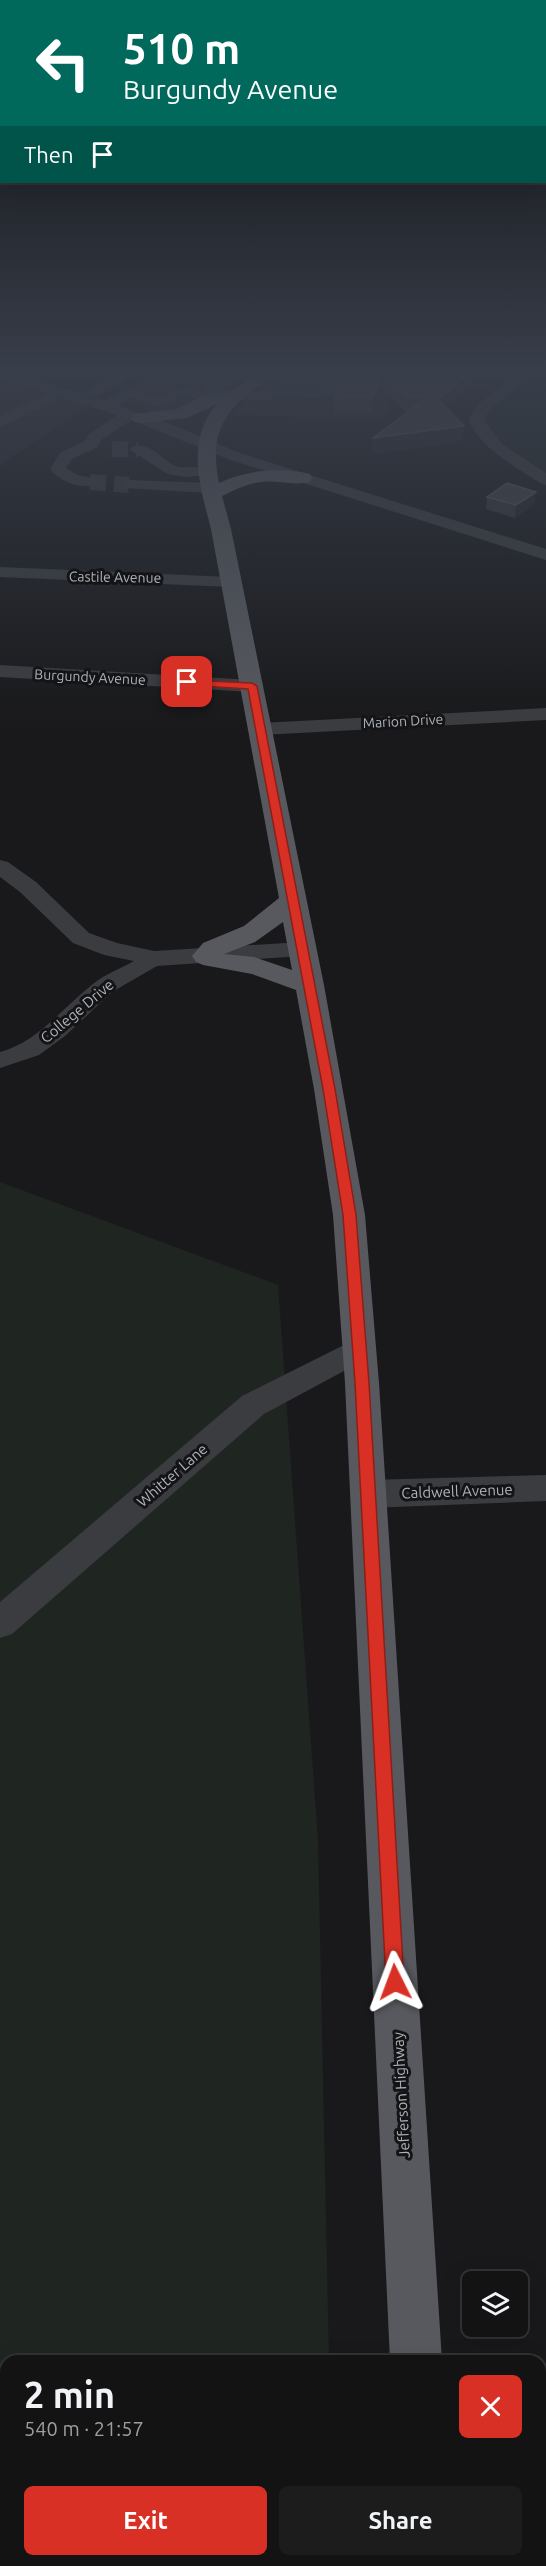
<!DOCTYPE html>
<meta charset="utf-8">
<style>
:root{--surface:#131314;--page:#1c1c1d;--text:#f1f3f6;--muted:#9d9ea0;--line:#323234;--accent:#d93025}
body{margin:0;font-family:Ubuntu,sans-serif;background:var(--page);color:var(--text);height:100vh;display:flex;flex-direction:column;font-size:22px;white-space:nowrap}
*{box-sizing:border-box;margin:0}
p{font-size:20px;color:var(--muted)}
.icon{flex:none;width:33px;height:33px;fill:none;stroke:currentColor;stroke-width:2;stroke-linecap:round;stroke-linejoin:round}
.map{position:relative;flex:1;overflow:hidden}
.drawer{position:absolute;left:0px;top:2355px;width:546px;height:212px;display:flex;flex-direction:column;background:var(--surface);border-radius:18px 18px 0 0;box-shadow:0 6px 24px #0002,0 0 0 2px var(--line)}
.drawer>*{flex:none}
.hud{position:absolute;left:0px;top:0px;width:546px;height:183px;box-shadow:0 6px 24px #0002,0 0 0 2px var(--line);background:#00695c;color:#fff;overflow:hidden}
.buttons{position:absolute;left:462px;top:2271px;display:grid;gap:12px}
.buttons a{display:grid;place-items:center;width:66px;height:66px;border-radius:9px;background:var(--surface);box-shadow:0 6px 24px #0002,0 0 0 2px var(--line);font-size:30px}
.pin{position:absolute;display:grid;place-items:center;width:51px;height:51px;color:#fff;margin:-26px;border-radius:12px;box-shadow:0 3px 9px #0006}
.me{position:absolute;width:66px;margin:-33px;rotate:357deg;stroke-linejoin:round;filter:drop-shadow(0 0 4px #0008)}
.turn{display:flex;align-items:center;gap:21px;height:126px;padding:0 24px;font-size:27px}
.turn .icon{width:78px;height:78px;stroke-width:2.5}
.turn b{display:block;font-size:42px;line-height:51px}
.then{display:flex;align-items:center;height:57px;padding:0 24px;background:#0003;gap:12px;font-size:22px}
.round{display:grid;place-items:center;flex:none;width:63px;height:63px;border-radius:9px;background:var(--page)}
.headline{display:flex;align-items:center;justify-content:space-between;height:102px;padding:0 24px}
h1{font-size:36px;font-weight:700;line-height:45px}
.primary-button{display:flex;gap:12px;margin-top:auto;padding:12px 24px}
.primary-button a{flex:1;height:69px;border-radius:9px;background:var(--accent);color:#fff;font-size:24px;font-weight:700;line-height:69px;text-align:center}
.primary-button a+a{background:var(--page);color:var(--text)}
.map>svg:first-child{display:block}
.built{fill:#252528}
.green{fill:#1f2520}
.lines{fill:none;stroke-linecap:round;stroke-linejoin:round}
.minor-tunnel{stroke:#37383b;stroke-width:16;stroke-dasharray:16 8;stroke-linecap:butt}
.minor{fill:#3a3c3f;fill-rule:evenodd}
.major{fill:#57595e;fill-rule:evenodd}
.wall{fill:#353539}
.shaded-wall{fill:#242427}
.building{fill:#424346;stroke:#535458;stroke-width:1.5}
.route{fill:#d93025;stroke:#8d1f18;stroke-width:1.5}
.labels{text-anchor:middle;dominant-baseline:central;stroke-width:6;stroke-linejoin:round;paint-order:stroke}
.far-street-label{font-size:14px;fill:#adb2b9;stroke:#141416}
.street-label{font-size:15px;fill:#adb2b9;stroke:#141416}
</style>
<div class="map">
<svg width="546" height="2566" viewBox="0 0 546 2566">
<rect width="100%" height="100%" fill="#19191b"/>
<path class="built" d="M 167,367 L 260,367 L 173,413 L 160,414 L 106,397 Z
M 295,367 L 413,367 L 400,376 L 384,418 L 234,415 L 251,396 Z
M 0,375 L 29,385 L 88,406 L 0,465 Z"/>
<path class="green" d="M 540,367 L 546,367 L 546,477 C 527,463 485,439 483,415 L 509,390 Z
M 0,1182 L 278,1285 L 318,1840 L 329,2361 L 6,2361 L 6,2560 L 333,2560 L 333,2566 L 0,2566 Z"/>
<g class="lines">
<path class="minor-tunnel" d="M 112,449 L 138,450
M 90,482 L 129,485"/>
<path class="minor" d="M 77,367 L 98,367 L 123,376 L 125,379 L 123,382 L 92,398 L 104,401 L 128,388 L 161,398 L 185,386 L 203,392 L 202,389 L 204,386 L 237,370 L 244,374 L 242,377 L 222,388 L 235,392 L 320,390 L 337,367 L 351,367 L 334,394 L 323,398 L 234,400 L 210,394 L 217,399 L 215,402 L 210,403 L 186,395 L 162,408 L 130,397 L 118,406 L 158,419 L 240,453 L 546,549 L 546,560 L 228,459 L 131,420 L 101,440 L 98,447 L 72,459 L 66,468 L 78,475 L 96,479 L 98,482 L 96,485 C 80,489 60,482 50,469 L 60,453 L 85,441 L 88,435 L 117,415 L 62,398 L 0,427 L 0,416 L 48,393 L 0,378 L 0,369 L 81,394 L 105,380 L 79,370 Z
M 526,367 L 542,367 L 489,410 L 484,420 L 502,444 L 546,473 L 546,485 L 540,483 C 513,465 484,451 468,420 L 478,404 Z
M 138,445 C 159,449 160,459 176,466 C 186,470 200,463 208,472 L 206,475 L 187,477 L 168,474 L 130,450 L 132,447 Z
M 129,480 L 210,483 L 218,488 L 210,493 L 123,488 L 121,485 Z
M 0,567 L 231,577 L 237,578 L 240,582 L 237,586 L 231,587 L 0,577 Z
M 0,665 L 252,680 L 259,682 L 262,686 L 259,690 L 252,692 L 0,677 Z
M 546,708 L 546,720 L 260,735 L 253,733 L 250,729 L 253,725 L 260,723 Z
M 0,860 L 8,862 L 36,882 L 89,933 L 117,943 L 154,951 L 302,942 L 310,944 L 314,949 L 310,954 L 302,956 L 157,966 L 112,992 L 65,1036 L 39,1055 L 0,1068 L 0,1052 C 38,1042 63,1007 93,984 C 105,974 120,969 134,961 L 104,955 L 73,943 L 20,892 L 0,877 Z
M 360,1337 L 370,1341 L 375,1349 L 370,1357 L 264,1414 L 12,1634 L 0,1638 L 0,1602 L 242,1396 Z
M 546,1475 L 546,1501 L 368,1508 L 357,1504 L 352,1494 L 357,1484 L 368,1480 Z"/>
<path class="major" d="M 268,367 L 288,367 C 281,376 267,381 257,387 C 220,413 210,439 219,483 C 246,470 281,467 310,474 L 312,478 L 310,482 C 294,486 278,480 262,482 C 248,483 235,490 222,496 L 231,529 L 324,985 L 365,1215 L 379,1383 L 442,2361 L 390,2361 L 345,1383 L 333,1215 L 314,1089 L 296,990 L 252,974 L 203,965 L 196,962 L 192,956 L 203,943 L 244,926 L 279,898 L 211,529 C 200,486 185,441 217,404 L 187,418 L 140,423 L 134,422 L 131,418 L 134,414 L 177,409 L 204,395 L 228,393 ZM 283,922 L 292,970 L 254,957 L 224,954 L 255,942 Z
M 399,2560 L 455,2560 L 455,2566 L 399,2566 Z"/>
</g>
<path class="wall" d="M 354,367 L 495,367 L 494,370 L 469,387 L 446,408 L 464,426 L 462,442 L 372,454 L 407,413 L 383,387 L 372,413 L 334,413 L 334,397 Z
M 487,497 L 534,504 L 515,518 L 486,509 Z"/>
<path class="shaded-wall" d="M 477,367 L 495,367 L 494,370 L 469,387 L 441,413 L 442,397 L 470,371 Z
M 384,371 L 383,387 L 372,413 L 373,397 Z
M 464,426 L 462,442 L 372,454 L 373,438 Z
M 536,492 L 534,504 L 515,518 L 516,505 Z"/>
<path class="building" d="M 354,367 L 477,367 L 470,371 L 442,397 L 436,397 L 464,426 L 373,438 L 428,397 L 407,397 L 384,371 L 373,397 L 334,397 Z
M 507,483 L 536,492 L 516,505 L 487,497 Z"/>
<linearGradient id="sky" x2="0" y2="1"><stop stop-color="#0e0e0f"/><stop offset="0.51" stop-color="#383e4a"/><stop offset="1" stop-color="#383e4a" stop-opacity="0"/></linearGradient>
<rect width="546" height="726" fill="url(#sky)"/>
<path class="route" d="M 184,680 L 252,683 L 257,686 L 335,1089 L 356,1215 L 369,1383 L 404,1982 L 402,1989 L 395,1992 L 388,1989 L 386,1982 L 355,1383 L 343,1215 L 323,1089 L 248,689 L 187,685 L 182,682 Z"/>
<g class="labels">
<g class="far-street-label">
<text transform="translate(115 577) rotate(1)">Castile Avenue</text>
<text transform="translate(90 677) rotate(3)">Burgundy Avenue</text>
<text transform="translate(403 721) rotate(-3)">Marion Drive</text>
</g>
<g class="street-label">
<text transform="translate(77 1011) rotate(-40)">College Drive</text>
<text transform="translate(172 1475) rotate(-41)">Whitter Lane</text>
<text transform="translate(457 1491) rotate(-2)">Caldwell Avenue</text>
<text transform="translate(401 2095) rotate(-93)">Jefferson Highway</text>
</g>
</g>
</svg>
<div class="buttons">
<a><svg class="icon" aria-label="layers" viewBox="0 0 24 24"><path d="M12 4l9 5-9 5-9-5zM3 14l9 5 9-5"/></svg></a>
</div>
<div class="pin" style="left:187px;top:682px;background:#d93025"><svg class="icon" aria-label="arrive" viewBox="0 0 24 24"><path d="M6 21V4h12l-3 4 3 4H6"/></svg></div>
<svg class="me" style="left:395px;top:1982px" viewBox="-20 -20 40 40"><path d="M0-17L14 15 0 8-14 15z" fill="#d93025" stroke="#fff" stroke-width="4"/></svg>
<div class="hud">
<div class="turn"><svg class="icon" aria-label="left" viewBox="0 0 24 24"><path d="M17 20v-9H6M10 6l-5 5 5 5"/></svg><div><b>510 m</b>Burgundy Avenue</div></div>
<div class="then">Then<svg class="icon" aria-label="arrive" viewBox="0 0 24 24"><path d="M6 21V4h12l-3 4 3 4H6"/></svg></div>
</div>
<section class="drawer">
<div class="headline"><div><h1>2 min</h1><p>540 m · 21:57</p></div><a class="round" style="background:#d93025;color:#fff"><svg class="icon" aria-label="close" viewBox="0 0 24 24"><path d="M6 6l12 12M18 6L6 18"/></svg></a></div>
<div class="primary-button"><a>Exit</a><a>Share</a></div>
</section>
</div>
